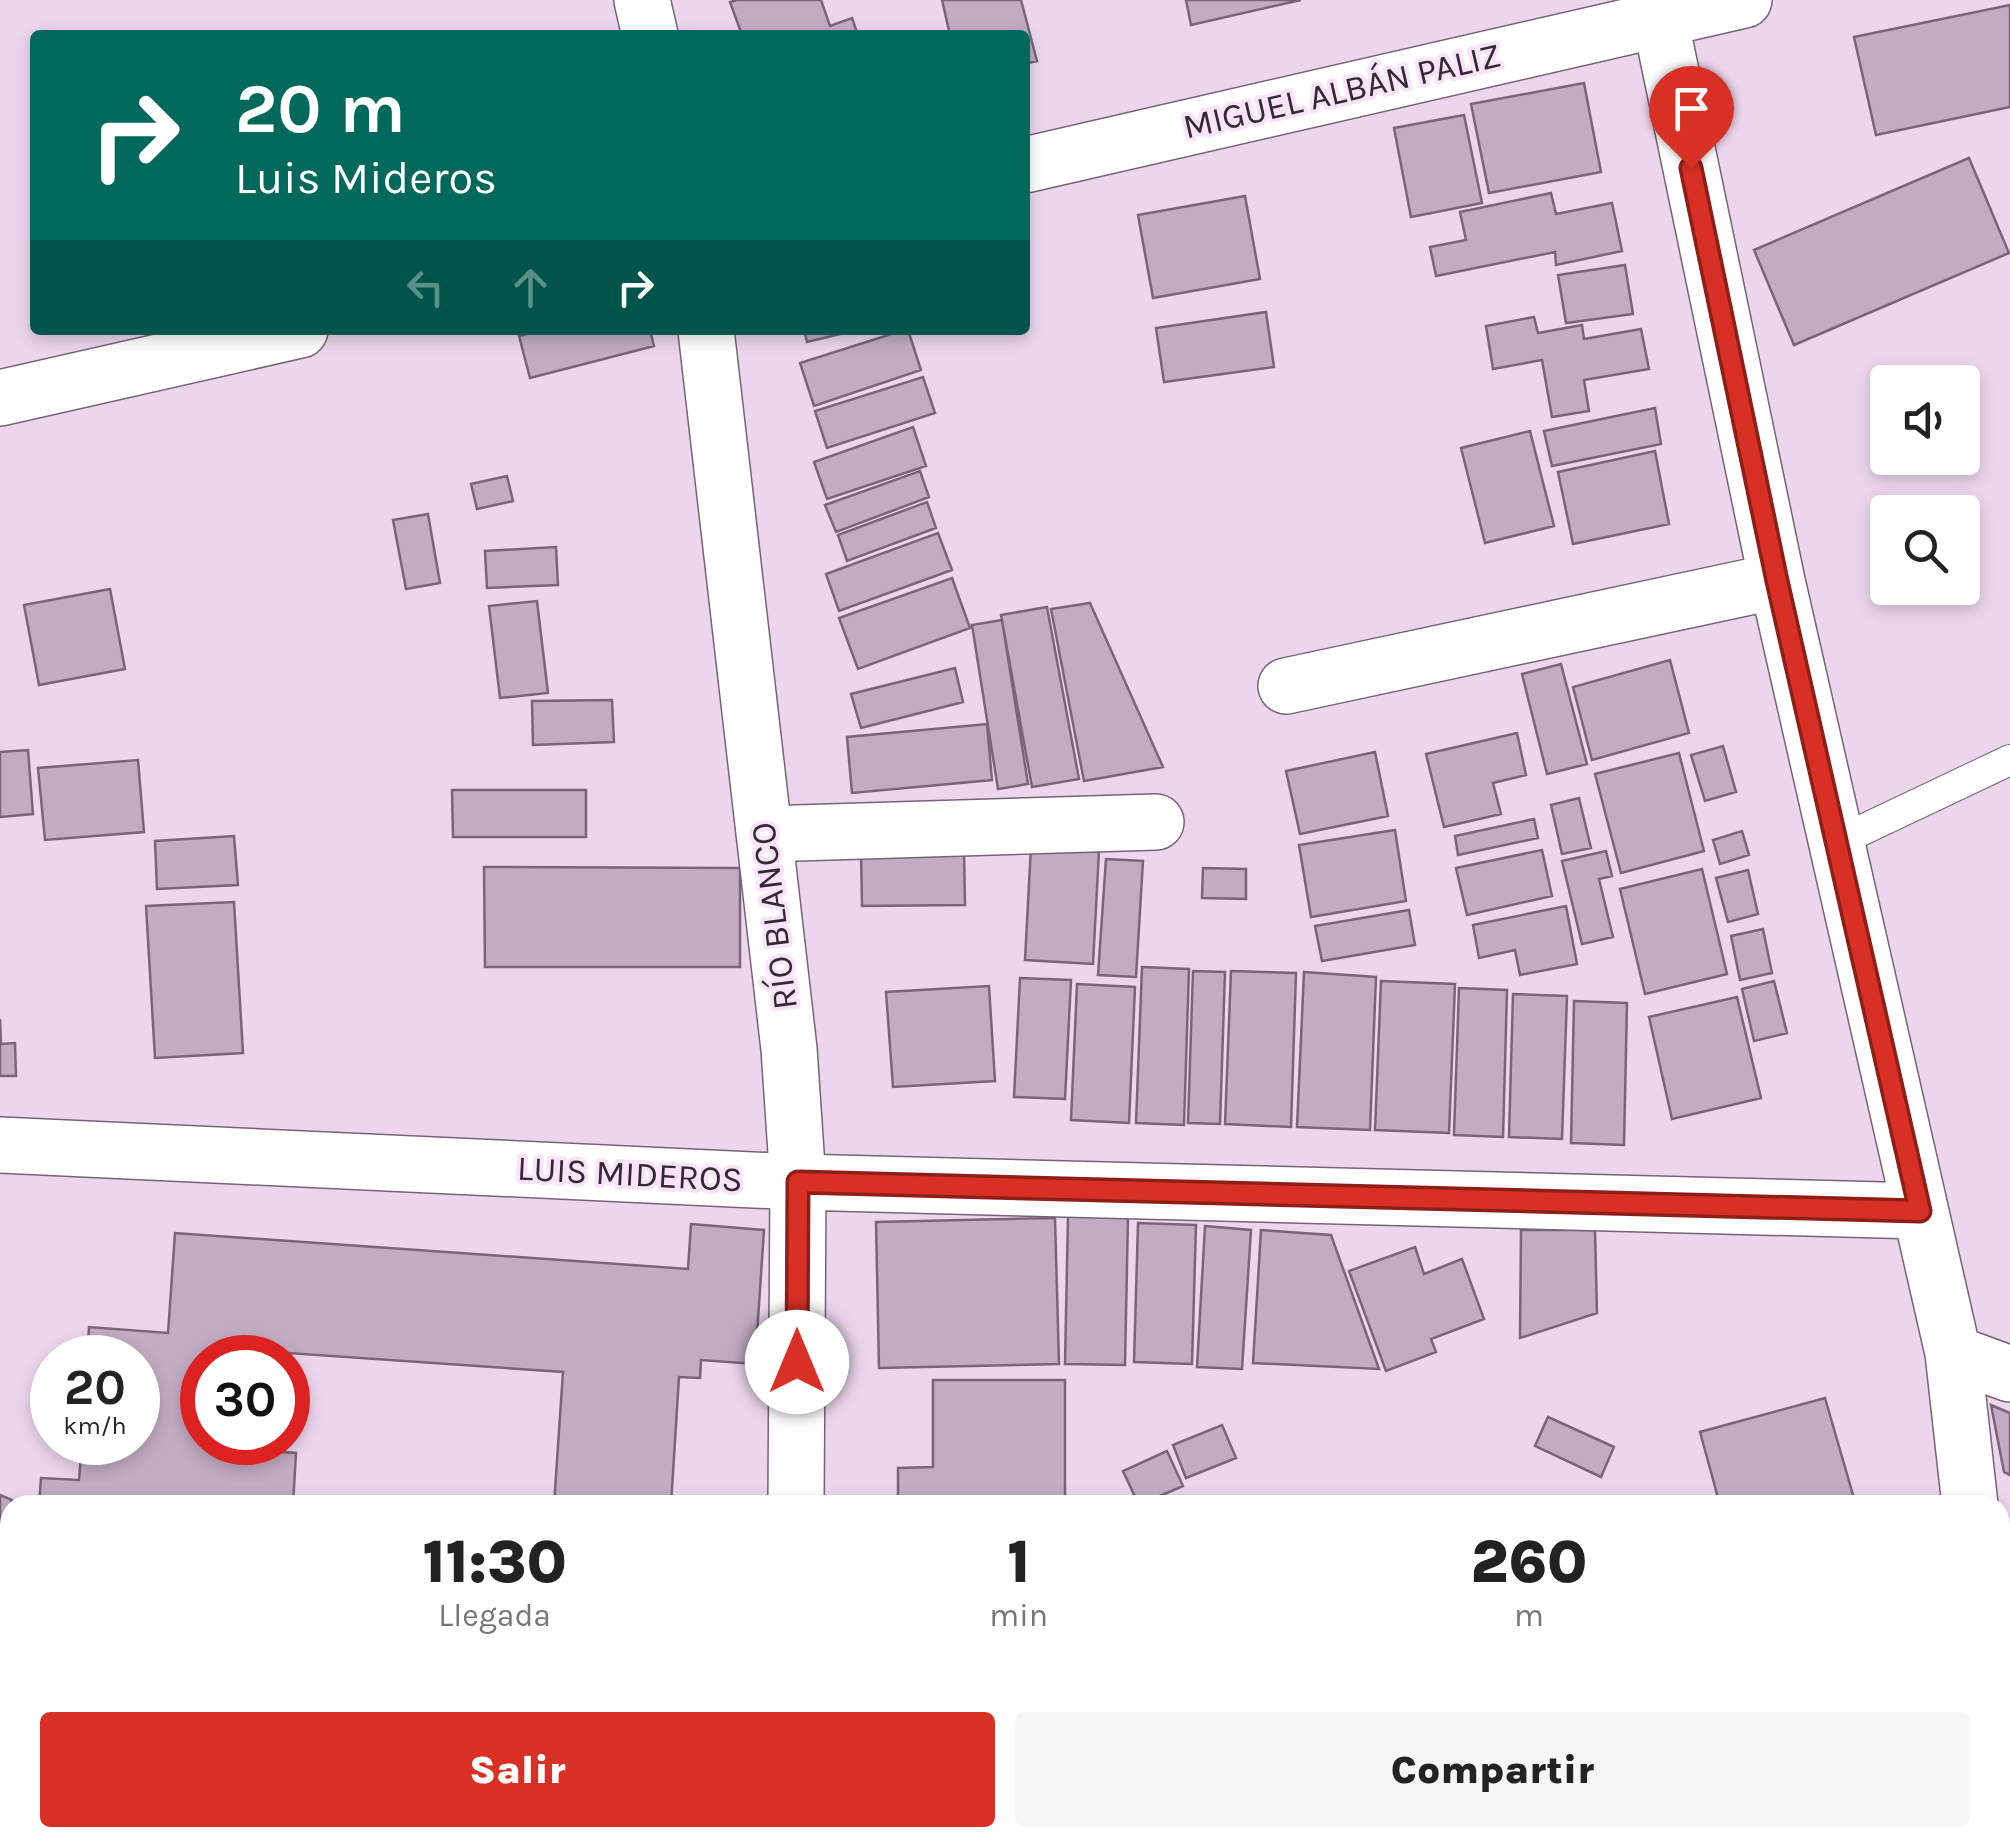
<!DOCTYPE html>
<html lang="es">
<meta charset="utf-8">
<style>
:root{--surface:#fff;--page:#f6f6f6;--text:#222;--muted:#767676;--accent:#d93025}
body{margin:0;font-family:Karla,sans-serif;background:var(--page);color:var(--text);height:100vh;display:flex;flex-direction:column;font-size:38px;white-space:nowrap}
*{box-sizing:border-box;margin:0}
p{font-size:32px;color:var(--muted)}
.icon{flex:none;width:55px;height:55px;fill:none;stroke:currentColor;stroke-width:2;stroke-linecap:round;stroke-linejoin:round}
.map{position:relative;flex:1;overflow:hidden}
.sheet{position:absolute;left:0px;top:1495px;width:2010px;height:352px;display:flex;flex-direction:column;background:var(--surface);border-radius:30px 30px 0 0;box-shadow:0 5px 15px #0003}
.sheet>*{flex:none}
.hud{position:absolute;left:30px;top:30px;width:1000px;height:305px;border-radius:10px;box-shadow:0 5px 15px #0003;background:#00695c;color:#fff;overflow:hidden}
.tools{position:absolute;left:1870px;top:365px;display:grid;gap:20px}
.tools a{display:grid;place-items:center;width:110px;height:110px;border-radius:10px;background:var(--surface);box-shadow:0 5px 15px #0003;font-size:50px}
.speed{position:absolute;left:30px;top:1335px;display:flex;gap:20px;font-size:50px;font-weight:700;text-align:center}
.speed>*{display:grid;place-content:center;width:130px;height:130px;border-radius:50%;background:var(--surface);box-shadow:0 5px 15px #0003;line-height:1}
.speed small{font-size:25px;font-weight:400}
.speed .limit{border:15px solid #d22;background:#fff;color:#111}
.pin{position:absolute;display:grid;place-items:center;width:85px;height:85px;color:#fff;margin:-102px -42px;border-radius:50% 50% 50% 0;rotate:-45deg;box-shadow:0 0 10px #0007}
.pin .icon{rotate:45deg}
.me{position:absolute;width:110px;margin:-55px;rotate:0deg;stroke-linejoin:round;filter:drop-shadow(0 0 8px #0008)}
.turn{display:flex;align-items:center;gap:35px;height:210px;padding:0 40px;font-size:45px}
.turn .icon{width:130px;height:130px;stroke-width:2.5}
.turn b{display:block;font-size:70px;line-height:85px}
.lanes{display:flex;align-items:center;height:95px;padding:0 40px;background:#0003;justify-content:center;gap:50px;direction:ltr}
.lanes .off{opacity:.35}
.eta{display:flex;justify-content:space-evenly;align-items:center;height:170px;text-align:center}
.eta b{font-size:60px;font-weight:800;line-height:70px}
.cta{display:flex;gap:20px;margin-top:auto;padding:20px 40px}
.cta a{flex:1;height:115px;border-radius:10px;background:var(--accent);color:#fff;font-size:40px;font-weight:800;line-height:115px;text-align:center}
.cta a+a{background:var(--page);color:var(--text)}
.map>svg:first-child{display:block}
.building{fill:#c2acc3;stroke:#79657a;stroke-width:2.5}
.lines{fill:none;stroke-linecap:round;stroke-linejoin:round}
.lane-casing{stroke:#776378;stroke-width:32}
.street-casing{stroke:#776378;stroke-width:58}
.lane{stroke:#fff;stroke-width:30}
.street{stroke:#fff;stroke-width:55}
.route-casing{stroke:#8d1f18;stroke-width:25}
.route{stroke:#d93025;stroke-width:18}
.labels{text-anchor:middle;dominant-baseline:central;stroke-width:8;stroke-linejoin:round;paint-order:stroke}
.street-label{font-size:35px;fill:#322a33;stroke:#fae3fb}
</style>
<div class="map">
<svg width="2010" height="1847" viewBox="0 0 2010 1847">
<rect width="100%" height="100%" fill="#ecd6ee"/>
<path class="building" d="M 737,0 L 821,0 L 830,26 L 852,18 L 858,35 L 742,35 L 730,2 Z
M 942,0 L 1021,0 L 1037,61 L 1025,64 L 1025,35 L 950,35 Z
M 1186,0 L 1301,0 L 1191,25 Z
M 2010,5 L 2010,107 L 1876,135 L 1854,37 Z
M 1584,83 L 1601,172 L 1489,193 L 1471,104 Z
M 1464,115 L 1482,203 L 1411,217 L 1394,128 Z
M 1969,158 L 2009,253 L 1794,345 L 1754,250 Z
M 1551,193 L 1556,214 L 1612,203 L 1622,251 L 1556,265 L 1555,252 L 1436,276 L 1430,247 L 1466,240 L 1460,212 Z
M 1245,196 L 1260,279 L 1153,298 L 1138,215 Z
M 1625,265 L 1633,314 L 1566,323 L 1558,275 Z
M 1266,312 L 1274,367 L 1164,382 L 1156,328 Z
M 1534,317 L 1538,333 L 1582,325 L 1584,339 L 1641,329 L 1649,369 L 1584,380 L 1589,411 L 1552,417 L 1542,360 L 1493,369 L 1486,326 Z
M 542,330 L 650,330 L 654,346 L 530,378 L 519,336 Z
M 804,330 L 857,330 L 807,342 Z
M 904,330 L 908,330 L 921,370 L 814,406 L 800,363 Z
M 923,377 L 935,413 L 827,448 L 815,411 Z
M 1655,408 L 1661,444 L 1552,466 L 1544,431 Z
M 913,427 L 926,466 L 827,499 L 814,462 Z
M 1530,431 L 1554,526 L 1485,543 L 1461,448 Z
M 1655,451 L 1669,524 L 1573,544 L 1558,472 Z
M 920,471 L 929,497 L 836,532 L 825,505 Z
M 507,476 L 513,501 L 477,509 L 471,484 Z
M 927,502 L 936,528 L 847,561 L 838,535 Z
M 428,514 L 440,583 L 406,589 L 393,520 Z
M 938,533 L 952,570 L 839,611 L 826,574 Z
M 556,547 L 558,585 L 487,588 L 485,551 Z
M 952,578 L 970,628 L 858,669 L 839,618 Z
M 110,589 L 125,669 L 39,685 L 24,605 Z
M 537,601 L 548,693 L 500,698 L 489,606 Z
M 1090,603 L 1163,767 L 1084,781 L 1051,609 Z
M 1047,607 L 1079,779 L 1032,787 L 1001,615 Z
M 1002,620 L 1028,784 L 998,789 L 972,625 Z
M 1670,660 L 1689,733 L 1592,760 L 1573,687 Z
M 1561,664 L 1587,764 L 1547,774 L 1522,674 Z
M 955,668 L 963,702 L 861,728 L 851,694 Z
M 612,700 L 614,742 L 533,745 L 532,701 Z
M 987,724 L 992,780 L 852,793 L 847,737 Z
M 1517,733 L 1526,775 L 1493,783 L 1501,814 L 1444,827 L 1426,754 Z
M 1723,746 L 1736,792 L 1705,801 L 1691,755 Z
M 28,750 L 33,814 L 0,817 L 0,752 Z
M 1375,752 L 1388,816 L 1300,834 L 1286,771 Z
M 1679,753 L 1704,851 L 1621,873 L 1595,774 Z
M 138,760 L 144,832 L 45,840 L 38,768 Z
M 452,790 L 586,790 L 586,837 L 453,837 Z
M 1579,798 L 1591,848 L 1562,854 L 1551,805 Z
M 1534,819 L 1538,838 L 1458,855 L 1455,836 Z
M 1395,830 L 1406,901 L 1311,917 L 1299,845 Z
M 1742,831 L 1749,855 L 1720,864 L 1713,840 Z
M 234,836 L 238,885 L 157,889 L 155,841 Z
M 1031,846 L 1099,851 L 1093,964 L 1025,960 Z
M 964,850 L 965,905 L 862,906 L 861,852 Z
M 1542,850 L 1552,896 L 1467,915 L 1456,868 Z
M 1606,851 L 1612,876 L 1599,879 L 1613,937 L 1582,944 L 1562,861 Z
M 1106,859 L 1143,861 L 1136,977 L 1098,975 Z
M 484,867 L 740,868 L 740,967 L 485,967 Z
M 1203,868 L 1246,869 L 1246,899 L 1202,898 Z
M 1702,869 L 1727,974 L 1645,994 L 1620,889 Z
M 1748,870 L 1758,914 L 1728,922 L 1716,878 Z
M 234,902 L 243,1053 L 155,1058 L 146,906 Z
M 1566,906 L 1577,964 L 1520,975 L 1515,950 L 1479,958 L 1473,925 Z
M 1409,910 L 1415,945 L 1322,961 L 1315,926 Z
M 1763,929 L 1772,973 L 1740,980 L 1731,936 Z
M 1142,967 L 1189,969 L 1184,1125 L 1136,1123 Z
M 1193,971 L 1225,972 L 1220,1124 L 1188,1123 Z
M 1231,971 L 1296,973 L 1291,1127 L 1225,1124 Z
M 1304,972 L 1376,977 L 1370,1130 L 1297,1127 Z
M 1020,978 L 1071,980 L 1065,1099 L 1014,1097 Z
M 1381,981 L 1455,984 L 1449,1133 L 1375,1130 Z
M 1774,981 L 1787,1033 L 1754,1041 L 1742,989 Z
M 1077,984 L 1135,987 L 1129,1123 L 1071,1120 Z
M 989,986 L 995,1081 L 893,1087 L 886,992 Z
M 1459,988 L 1507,990 L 1503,1137 L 1454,1135 Z
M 1513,994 L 1567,996 L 1562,1139 L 1509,1137 Z
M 1737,997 L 1761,1098 L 1672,1119 L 1649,1017 Z
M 1574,1001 L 1627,1003 L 1624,1145 L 1571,1143 Z
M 0,1019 L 1,1044 L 15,1043 L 16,1076 L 0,1076 Z
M 1068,1216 L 1128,1217 L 1125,1365 L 1065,1364 Z
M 1055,1218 L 1059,1364 L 879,1368 L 876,1222 Z
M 1138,1223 L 1196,1225 L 1192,1364 L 1134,1362 Z
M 691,1224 L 764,1230 L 755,1364 L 701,1360 L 700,1378 L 679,1377 L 671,1505 L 554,1505 L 563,1372 L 274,1352 L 274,1358 L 202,1358 L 202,1442 L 269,1442 L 269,1451 L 296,1453 L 293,1505 L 39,1505 L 41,1478 L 79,1480 L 82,1442 L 138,1442 L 138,1358 L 87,1358 L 89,1327 L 168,1333 L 175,1233 L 688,1269 Z
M 1205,1226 L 1251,1230 L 1242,1369 L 1197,1367 Z
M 1261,1230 L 1331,1235 L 1379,1369 L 1253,1363 Z
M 1521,1230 L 1595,1230 L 1597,1313 L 1520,1338 Z
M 1415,1247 L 1424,1274 L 1462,1259 L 1484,1319 L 1431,1339 L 1436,1352 L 1386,1371 L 1349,1271 Z
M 933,1380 L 1065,1380 L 1065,1505 L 898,1505 L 898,1468 L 933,1467 Z
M 1825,1398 L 1853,1495 L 1817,1505 L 1720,1505 L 1700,1432 Z
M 1991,1405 L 2010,1413 L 2010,1475 L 2004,1472 Z
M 1548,1417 L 1614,1447 L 1601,1477 L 1535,1446 Z
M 1222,1425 L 1236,1458 L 1186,1478 L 1173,1445 Z
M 1167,1451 L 1183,1486 L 1139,1505 L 1123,1471 Z
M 0,1495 L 12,1500 L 0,1536 Z
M 332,1838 L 370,1838 L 366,1847 L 328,1847 Z
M 575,1838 L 623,1838 L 612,1847 L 565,1847 Z
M 795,1838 L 1008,1838 L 1004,1847 L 816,1847 Z
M 1120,1838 L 1213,1838 L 1210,1843 L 1219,1847 L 1116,1847 Z
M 1259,1838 L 1385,1838 L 1381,1847 L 1255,1847 Z
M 1857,1838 L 1896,1838 L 1892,1847 L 1882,1847 Z"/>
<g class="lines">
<g class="lane-casing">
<path id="lane" d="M 1837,842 L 2010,760"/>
</g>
<g class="street-casing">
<path id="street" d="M 642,0 L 650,35
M 1656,0 L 1777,581 L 1953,1353 L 1970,1505
M 1025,165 L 1744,0
M 706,330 L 789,1049 L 798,1182 L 796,1505
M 0,398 L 300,330
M 1286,686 L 1777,581
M 764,834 L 1156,822
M 0,1145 L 798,1182 L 1920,1211
M 1953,1353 L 2010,1374
M 2000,1762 L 2010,1847
M 1614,1838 L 1640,1847
M 703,1847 L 707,1838"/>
</g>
<use href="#lane" class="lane"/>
<use href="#street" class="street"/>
</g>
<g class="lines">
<g class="route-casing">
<path id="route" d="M 797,1362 L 798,1182 L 1920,1211 L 1777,581 L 1691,168"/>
</g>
<use href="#route" class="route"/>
</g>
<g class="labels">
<g class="street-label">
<text transform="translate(1342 91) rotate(-13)">MIGUEL ALBÁN PALIZ</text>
<text transform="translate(774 916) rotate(-97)">RÍO BLANCO</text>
<text transform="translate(630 1174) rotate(3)">LUIS MIDEROS</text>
</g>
</g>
</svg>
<div class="tools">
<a><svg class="icon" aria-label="sound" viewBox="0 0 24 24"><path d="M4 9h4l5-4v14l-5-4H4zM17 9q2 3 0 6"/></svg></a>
<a><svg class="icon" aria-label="search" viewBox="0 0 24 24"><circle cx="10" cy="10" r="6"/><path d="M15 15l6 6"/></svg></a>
</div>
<div class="speed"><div>20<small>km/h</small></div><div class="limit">30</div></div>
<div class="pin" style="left:1691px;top:168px;background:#d93025"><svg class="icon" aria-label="arrive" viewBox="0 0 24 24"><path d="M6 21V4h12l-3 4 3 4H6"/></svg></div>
<svg class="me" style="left:797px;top:1362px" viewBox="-20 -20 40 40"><circle r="19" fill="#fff"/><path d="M0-13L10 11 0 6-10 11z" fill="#d93025"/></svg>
<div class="hud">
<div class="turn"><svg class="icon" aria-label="right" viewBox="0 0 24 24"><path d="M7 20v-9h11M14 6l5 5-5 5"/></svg><div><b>20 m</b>Luis Mideros</div></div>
<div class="lanes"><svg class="icon off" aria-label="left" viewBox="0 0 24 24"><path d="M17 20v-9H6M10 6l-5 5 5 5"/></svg><svg class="icon off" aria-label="ahead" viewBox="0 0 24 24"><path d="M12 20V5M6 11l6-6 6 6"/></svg><svg class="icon" aria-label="right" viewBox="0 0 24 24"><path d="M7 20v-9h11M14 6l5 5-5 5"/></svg></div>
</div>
<section class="sheet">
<div class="eta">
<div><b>11:30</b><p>Llegada</p></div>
<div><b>1</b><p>min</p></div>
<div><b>260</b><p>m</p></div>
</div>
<div class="cta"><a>Salir</a><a>Compartir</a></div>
</section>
</div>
